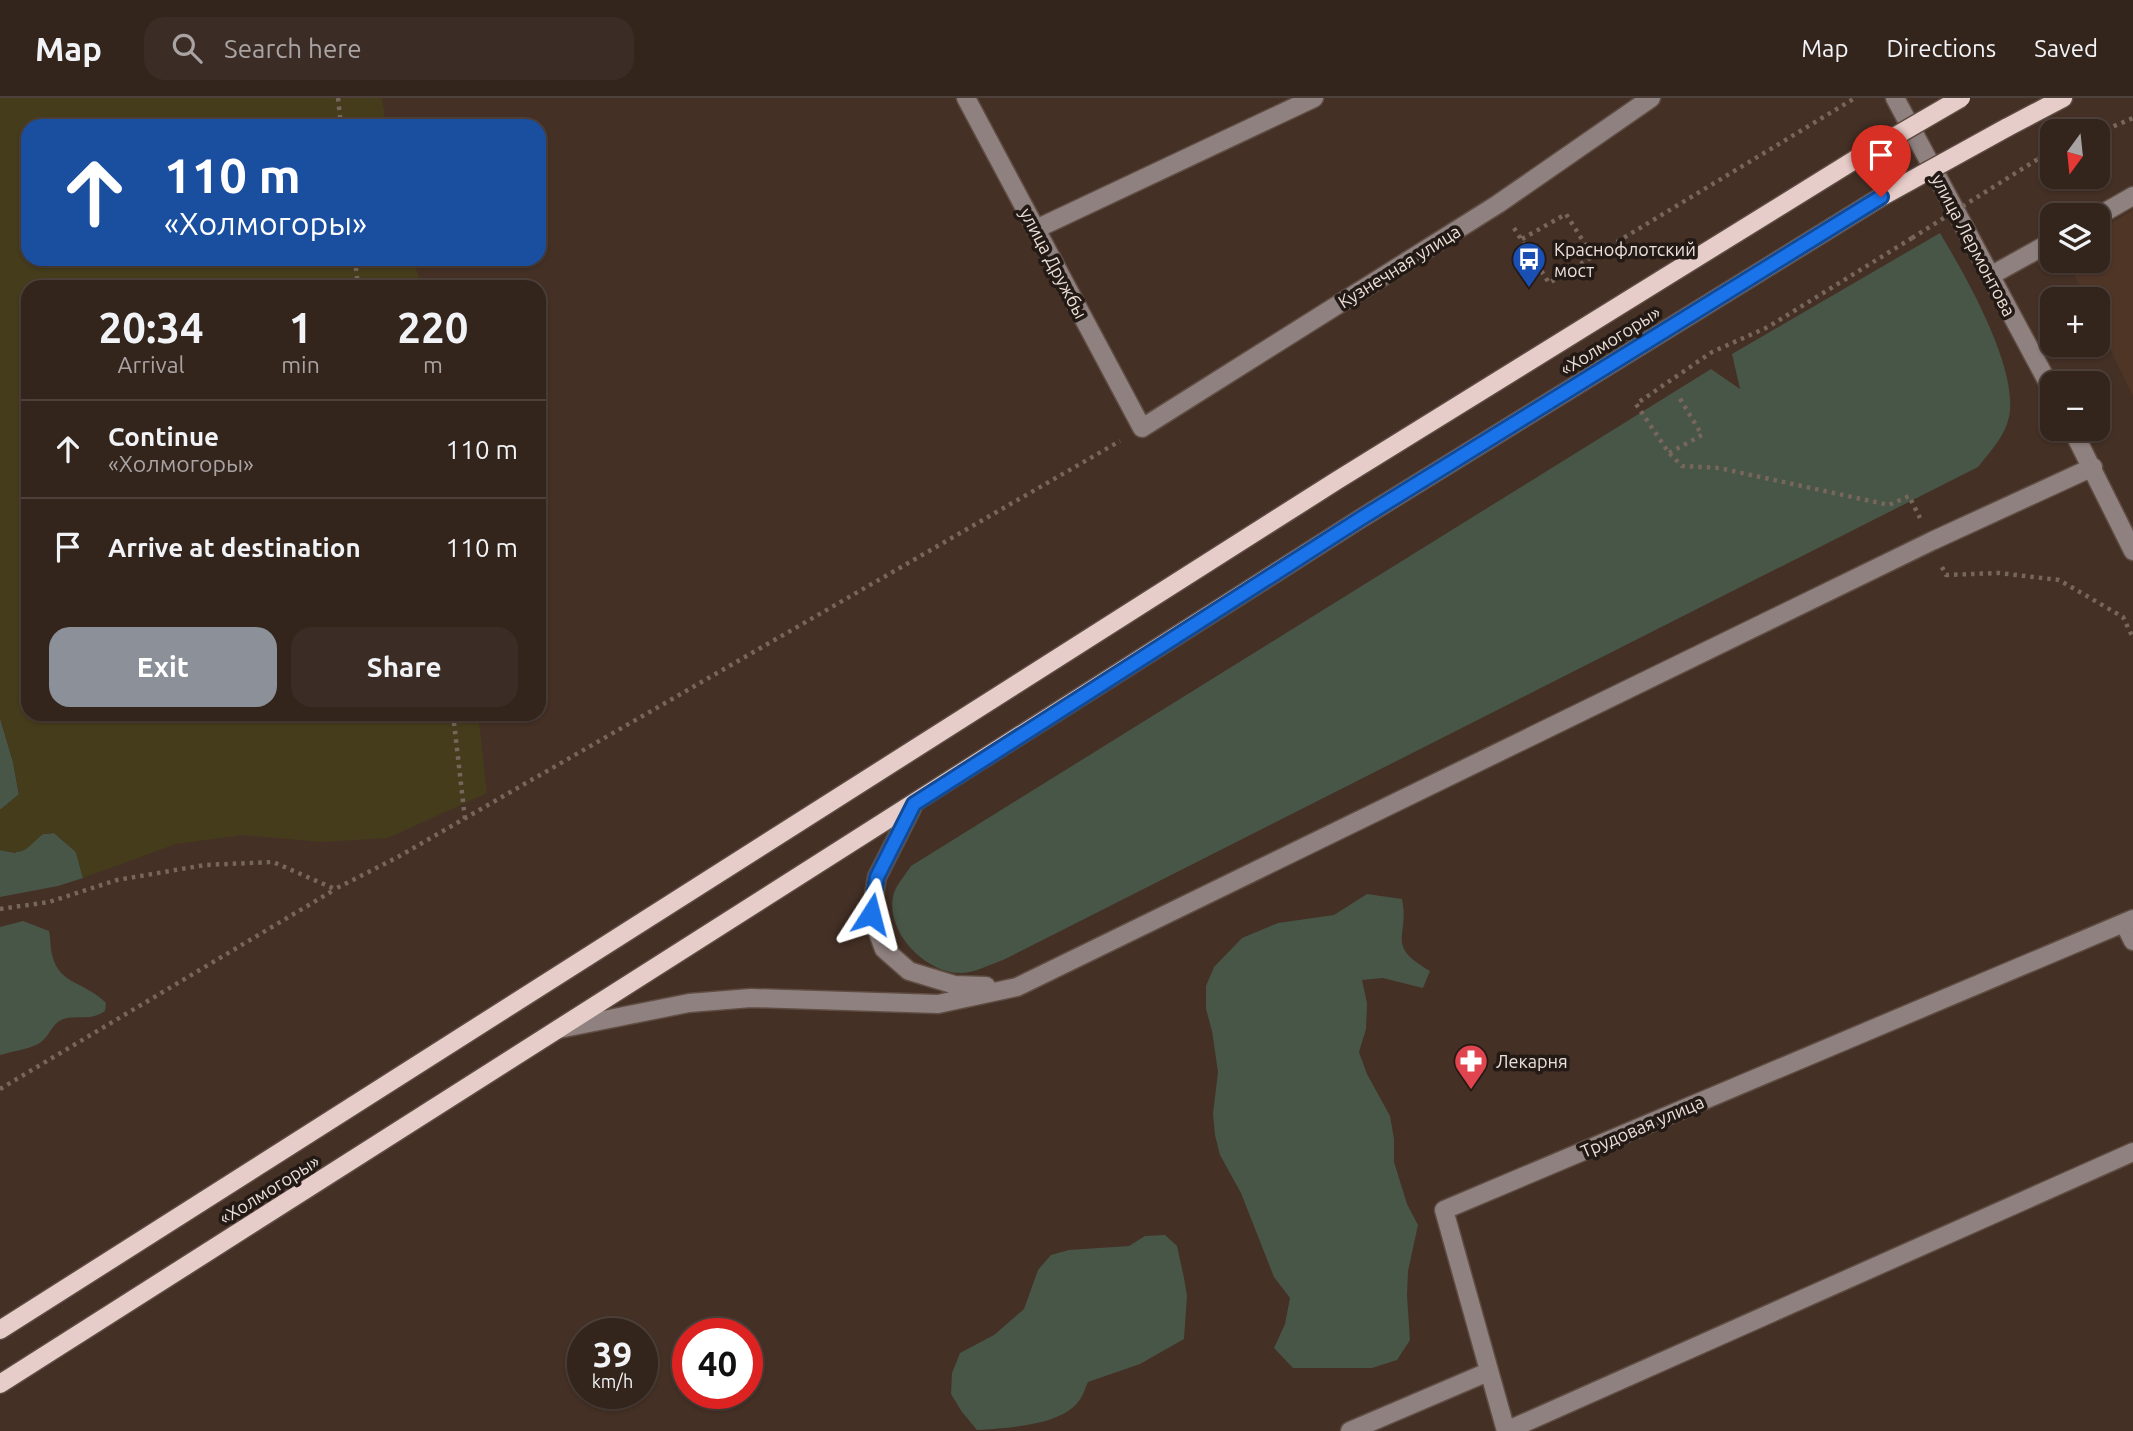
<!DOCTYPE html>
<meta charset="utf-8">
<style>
:root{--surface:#33241c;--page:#3b2c25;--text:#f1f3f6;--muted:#a9a4a3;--line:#4e413b;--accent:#8c9099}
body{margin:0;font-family:Ubuntu,sans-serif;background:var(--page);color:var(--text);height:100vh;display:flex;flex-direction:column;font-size:26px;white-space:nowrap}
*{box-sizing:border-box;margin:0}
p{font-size:23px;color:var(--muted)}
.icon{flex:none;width:38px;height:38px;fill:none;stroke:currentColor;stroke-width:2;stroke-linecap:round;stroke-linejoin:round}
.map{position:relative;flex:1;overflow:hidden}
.side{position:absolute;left:21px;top:182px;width:525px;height:441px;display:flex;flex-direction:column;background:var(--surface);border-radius:21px;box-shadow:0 2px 5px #0004,0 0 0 2px var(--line)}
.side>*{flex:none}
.top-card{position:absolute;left:21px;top:21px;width:525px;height:147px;border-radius:21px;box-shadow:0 2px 5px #0004,0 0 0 2px var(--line);background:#1a4fa0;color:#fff;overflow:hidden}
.needle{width:46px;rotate:195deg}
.controls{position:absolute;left:2040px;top:21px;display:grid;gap:14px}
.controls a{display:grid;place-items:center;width:70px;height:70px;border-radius:14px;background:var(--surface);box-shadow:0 2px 5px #0004,0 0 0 2px var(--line);font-size:35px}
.speed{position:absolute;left:567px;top:1220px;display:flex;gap:14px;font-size:35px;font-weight:700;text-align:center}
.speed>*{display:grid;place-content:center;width:91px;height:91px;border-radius:50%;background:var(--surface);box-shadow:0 2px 5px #0004,0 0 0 2px var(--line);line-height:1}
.speed small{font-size:18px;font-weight:400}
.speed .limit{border:10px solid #d22;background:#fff;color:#111}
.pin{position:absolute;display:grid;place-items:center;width:60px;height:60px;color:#fff;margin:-72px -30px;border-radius:50% 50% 50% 0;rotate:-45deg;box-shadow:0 0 7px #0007}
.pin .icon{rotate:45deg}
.me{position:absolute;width:77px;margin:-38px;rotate:9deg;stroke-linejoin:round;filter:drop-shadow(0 0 5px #0008)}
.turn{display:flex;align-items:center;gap:24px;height:147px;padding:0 28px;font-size:32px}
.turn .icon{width:91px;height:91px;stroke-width:2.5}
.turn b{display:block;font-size:49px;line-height:60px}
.eta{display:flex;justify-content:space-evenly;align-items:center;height:119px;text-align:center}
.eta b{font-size:42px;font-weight:600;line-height:49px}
.button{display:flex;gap:14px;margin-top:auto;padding:14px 28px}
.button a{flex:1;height:80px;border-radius:21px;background:var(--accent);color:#fff;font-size:28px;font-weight:600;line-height:80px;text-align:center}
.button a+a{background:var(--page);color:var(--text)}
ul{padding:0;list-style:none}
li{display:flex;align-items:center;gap:21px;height:98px;padding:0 28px;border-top:2px solid var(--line)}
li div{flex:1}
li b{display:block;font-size:26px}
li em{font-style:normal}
header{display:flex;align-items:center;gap:42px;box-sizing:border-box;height:98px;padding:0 35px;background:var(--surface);border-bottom:2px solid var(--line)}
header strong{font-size:33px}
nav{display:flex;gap:38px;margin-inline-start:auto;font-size:24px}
.search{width:490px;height:63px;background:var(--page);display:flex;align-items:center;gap:18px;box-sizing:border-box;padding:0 24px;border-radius:21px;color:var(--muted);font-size:26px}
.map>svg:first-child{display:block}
.built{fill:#4f3526}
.green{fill:#485647}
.sand{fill:#453c1c}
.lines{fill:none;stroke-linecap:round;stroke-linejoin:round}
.minor-casing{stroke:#5f4c42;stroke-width:21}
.major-casing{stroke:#5f4c42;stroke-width:21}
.path{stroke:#77665c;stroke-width:4.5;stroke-dasharray:3.5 5;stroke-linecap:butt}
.minor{stroke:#8e817f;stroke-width:18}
.major{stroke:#e7cdc9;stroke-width:18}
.major-bridge-casing{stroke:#5f4c42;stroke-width:21;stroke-linecap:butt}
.path-bridge{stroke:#77665c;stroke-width:4.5;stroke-dasharray:3.5 5;stroke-linecap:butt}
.major-bridge{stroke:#e7cdc9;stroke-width:18}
.route-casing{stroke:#114b97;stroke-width:18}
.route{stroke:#1a73e8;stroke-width:12}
.labels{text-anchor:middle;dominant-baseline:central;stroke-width:7;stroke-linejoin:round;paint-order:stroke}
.street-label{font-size:18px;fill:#ecdfd8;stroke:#231a15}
.poi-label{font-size:18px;fill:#ecdfd8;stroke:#231a15;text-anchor:start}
</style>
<header>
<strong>Map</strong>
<div class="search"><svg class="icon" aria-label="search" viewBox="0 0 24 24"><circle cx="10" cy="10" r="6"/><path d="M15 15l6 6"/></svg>Search here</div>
<nav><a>Map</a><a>Directions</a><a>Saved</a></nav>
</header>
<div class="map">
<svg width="2133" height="1333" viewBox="0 0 2133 1333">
<rect width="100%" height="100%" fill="#443025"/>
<path class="built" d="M 2133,112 L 2133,298 L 2098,226 L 2098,201 L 2086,201 L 2068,163 L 2098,163 L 2098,133 Z"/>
<path class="green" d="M 1940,135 C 1965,177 2019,270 2009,319 C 2005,338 1990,354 1978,369 L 1003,862 C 991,866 974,875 962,875 C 925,876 883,832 894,795 C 897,786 906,776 911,768 L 1711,271 L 1740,291 L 1732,256 Z
M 0,620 L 13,664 L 19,697 L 0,712 Z
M 54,735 L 76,754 L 83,780 L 58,788 L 0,799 L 0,752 L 15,755 L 43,736 Z
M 1367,796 L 1402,801 C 1410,840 1384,846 1430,873 L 1423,890 L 1383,880 L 1362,882 L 1367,905 L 1366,931 L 1359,954 L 1367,976 L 1390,1018 L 1394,1041 L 1394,1064 L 1407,1106 L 1418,1127 L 1408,1173 L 1407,1197 L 1410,1242 L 1397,1262 L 1372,1270 L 1293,1270 L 1274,1250 L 1285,1226 L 1290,1200 L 1274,1179 L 1241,1095 L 1220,1057 L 1215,1037 L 1213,1016 L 1218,974 L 1212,933 L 1206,911 L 1206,888 L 1214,869 L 1242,840 L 1278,825 L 1334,817 Z
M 23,823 L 49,833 C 51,842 50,851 53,860 C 60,886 87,885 106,905 L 105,913 C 93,922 81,918 67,920 C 51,923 51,939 38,946 C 26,952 13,953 0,957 L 0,829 Z
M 1165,1137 L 1177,1148 L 1184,1180 L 1187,1198 L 1184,1241 L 1140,1266 L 1088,1284 C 1085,1290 1083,1299 1078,1304 C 1060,1328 1005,1330 977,1332 L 962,1314 L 951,1296 L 952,1275 L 960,1255 L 994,1237 L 1024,1211 L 1038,1172 L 1051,1157 L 1069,1152 L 1129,1148 L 1145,1138 Z"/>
<path class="sand" d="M 0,0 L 382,0 L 386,28 L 28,28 L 28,161 L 413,161 L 422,189 L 28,189 L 28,616 L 478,616 L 487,695 L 388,740 L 322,744 L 242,737 L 176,746 L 83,780 L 76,754 L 54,735 L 43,736 C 25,751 26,758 0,752 L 0,712 L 19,696 L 13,664 L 0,620 Z"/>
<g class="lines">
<g class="minor-casing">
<path id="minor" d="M 966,0 L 1142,330 L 1498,106 L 1651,0
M 1895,0 L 2053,294
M 2098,118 L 2133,98
M 1036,131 L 1314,0
M 1990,178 L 2053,143
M 2072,331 L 2133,453
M 914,706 L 877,779 L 871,816 L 884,851 L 909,873 L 955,887 L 986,888
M 2124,825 L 2133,843
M 559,931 L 689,905 L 751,900 L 938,906 L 1017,889 L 1932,443 L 2093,369
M 1350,1333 L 1488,1274
M 1506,1333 L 1444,1112 L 2133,821
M 1506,1333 L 2133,1054"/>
</g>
<g class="major-casing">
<path id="major" d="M 2006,30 L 2063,0
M 0,1232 L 1336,383 L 1856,61
M 0,1286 L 1360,421 L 1881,99"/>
</g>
<path class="path" d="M 338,0 L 341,28
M 2098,35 L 2133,20
M 2038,61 L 2053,55
M 1514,130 L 1549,185 L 1855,0
M 1912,140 L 1768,229 L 1712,254 L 1636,306 L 1669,355 L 1682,368 L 1719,370 L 1889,407 L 1909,398 L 1920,420
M 1522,141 L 1566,116 L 1590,154
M 355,161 L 358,189
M 1669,355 L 1702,337 L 1679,299
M 1942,469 L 1946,477 L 1999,475 L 2059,482 L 2123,519 L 2133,540
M 453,616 L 465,721
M 0,811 L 49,804 L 117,782 L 205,767 L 273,764 L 335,791 L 396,760 L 1120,343
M 0,991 L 334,792"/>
<use href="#minor" class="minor"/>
<use href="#major" class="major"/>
<g class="major-bridge-casing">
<path id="major-bridge" d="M 1856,61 L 1961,0
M 1881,99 L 2006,30"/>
</g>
<path class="path-bridge" d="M 1912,140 L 2038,61"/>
<use href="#major-bridge" class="major-bridge"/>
</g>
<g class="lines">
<g class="route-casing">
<path id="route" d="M 871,816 L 877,779 L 914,706 L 1360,421 L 1881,99"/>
</g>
<use href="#route" class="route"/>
</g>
<defs>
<g id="bus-pin" transform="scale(1.75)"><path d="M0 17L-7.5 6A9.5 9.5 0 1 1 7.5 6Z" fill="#1a4fb4" stroke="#231a15"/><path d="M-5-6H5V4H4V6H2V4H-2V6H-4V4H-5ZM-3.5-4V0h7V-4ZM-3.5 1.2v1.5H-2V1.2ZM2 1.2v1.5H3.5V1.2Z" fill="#fff"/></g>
<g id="pharmacy-pin" transform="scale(1.75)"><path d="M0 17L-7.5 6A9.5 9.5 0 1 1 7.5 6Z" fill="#e0444e" stroke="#231a15"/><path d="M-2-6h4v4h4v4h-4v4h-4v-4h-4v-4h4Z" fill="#fff"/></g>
</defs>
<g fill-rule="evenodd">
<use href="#bus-pin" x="1529" y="161"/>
<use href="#pharmacy-pin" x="1471" y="963"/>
</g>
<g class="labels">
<g class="street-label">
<text transform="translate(1974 147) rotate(62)">улица Лермонтова</text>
<text transform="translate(1054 165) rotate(62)">улица Дружбы</text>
<text transform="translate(1399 168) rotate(-32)">Кузнечная улица</text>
<text transform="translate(1610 242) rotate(-32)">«Холмогоры»</text>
<text transform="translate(1642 1028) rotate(-23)">Трудовая улица</text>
<text transform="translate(269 1091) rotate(-32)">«Холмогоры»</text>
</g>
<g class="poi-label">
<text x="1554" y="151">Краснофлотский<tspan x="1554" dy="21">мост</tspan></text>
<text x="1496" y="963">Лекарня</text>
</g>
</g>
</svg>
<div class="controls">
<a><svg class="needle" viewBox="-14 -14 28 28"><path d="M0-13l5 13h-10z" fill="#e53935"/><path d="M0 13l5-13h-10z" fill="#a9a4a3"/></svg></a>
<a><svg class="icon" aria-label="layers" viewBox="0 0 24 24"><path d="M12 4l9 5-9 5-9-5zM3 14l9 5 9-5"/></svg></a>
<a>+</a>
<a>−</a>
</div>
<div class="speed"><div>39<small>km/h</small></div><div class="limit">40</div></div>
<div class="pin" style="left:1881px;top:99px;background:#d93025"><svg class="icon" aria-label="arrive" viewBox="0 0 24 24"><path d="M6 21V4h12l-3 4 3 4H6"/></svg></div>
<svg class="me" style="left:871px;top:816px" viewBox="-20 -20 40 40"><path d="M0-17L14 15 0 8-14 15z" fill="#1a73e8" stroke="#fff" stroke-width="4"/></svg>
<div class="top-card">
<div class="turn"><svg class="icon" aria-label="ahead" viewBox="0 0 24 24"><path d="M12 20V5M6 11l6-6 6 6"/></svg><div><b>110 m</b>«Холмогоры»</div></div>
</div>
<section class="side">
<div class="eta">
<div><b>20:34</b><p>Arrival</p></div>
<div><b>1</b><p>min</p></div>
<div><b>220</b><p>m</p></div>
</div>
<ul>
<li><svg class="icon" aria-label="ahead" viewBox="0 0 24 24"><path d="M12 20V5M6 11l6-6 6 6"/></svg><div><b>Continue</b><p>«Холмогоры»</p></div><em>110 m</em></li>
<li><svg class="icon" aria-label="arrive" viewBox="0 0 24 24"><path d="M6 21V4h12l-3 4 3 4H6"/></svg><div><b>Arrive at destination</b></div><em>110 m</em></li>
</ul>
<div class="button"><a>Exit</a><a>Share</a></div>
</section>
</div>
